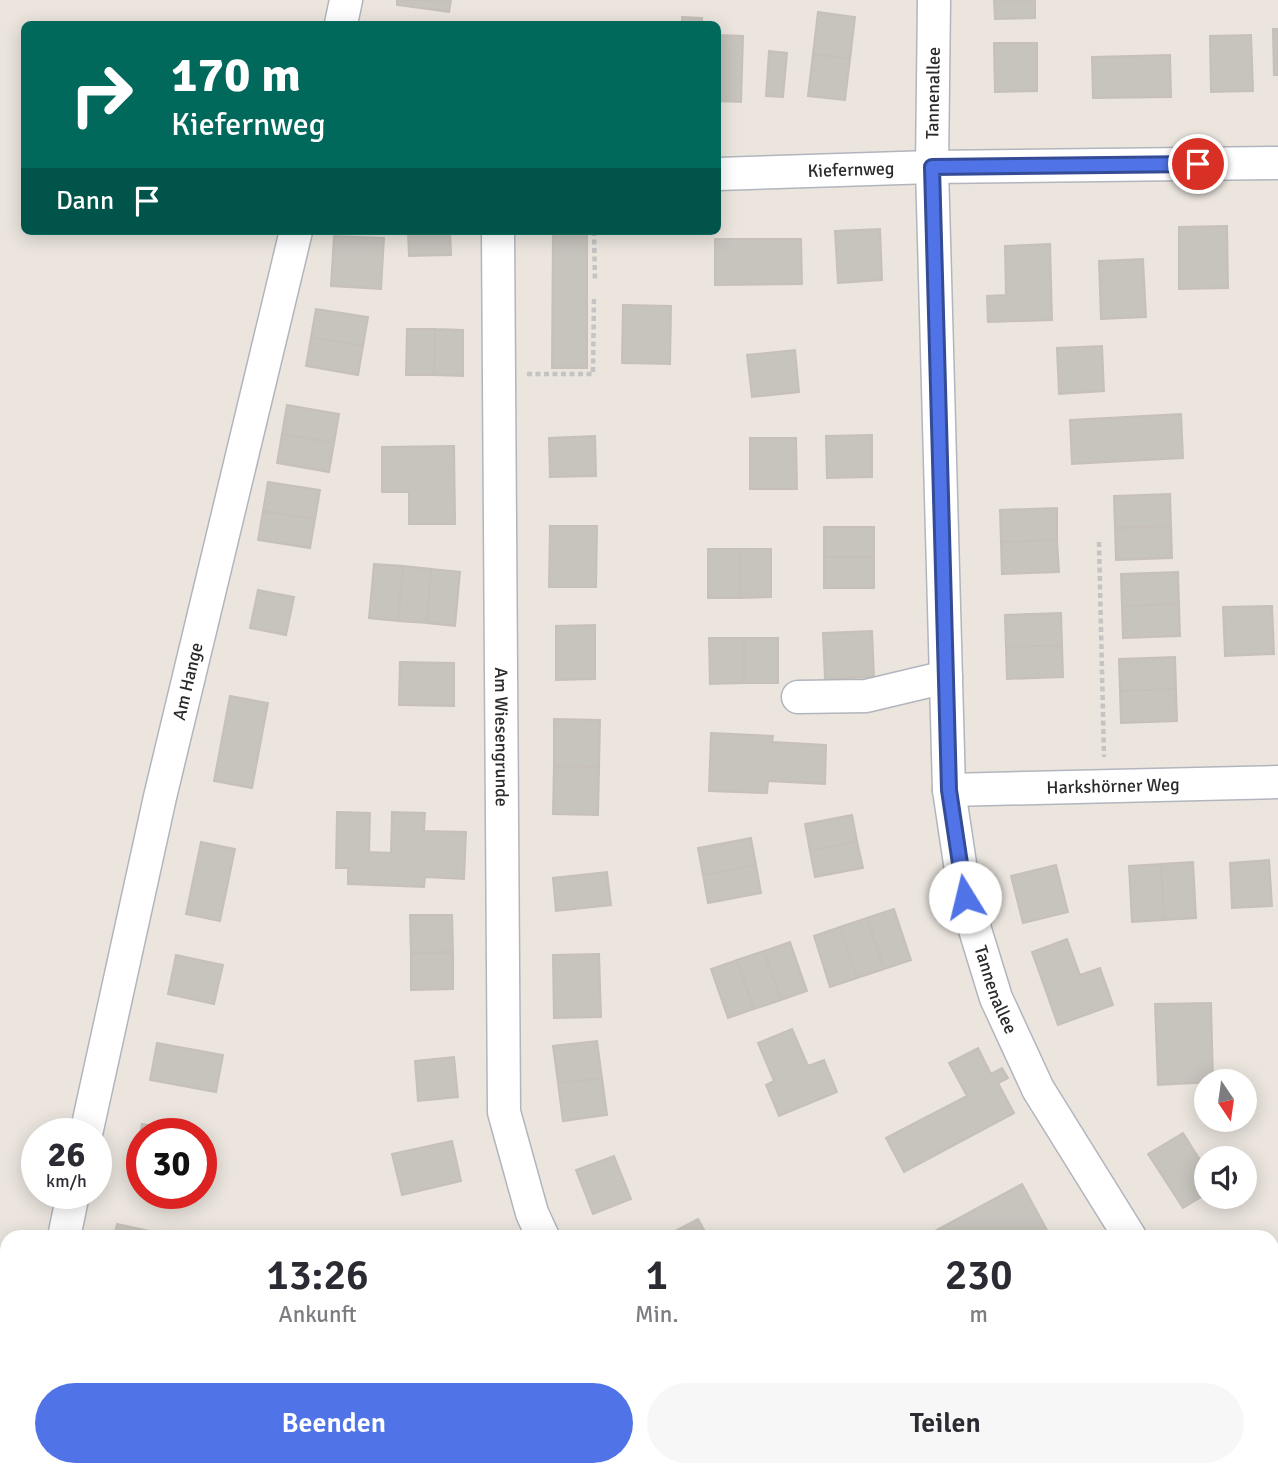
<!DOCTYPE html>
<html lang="de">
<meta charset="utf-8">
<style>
:root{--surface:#fff;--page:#f7f7f7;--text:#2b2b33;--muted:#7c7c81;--accent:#5074e7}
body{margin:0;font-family:Signika,sans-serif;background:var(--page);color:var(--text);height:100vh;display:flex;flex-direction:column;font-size:26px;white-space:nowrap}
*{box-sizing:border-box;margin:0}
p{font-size:23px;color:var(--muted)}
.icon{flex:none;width:38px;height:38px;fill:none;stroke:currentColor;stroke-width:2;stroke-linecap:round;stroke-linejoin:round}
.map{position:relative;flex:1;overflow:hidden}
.sheet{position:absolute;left:0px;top:1230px;width:1279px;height:247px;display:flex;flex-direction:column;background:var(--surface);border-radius:21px 21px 0 0;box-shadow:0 4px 18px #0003}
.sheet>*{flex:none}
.hud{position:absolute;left:21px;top:21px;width:700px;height:214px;border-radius:10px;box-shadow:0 4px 18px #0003;background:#00695c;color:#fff;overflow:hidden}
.needle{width:46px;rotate:167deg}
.controls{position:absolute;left:1194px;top:1069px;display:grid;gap:14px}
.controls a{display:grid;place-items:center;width:63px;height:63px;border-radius:50%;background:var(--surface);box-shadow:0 4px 18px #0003;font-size:35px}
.speed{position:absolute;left:21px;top:1118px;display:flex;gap:14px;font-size:35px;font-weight:700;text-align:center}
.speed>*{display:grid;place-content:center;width:91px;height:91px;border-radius:50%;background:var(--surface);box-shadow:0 4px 18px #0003;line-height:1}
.speed small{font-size:18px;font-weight:400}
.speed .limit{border:10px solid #d22;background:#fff;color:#111}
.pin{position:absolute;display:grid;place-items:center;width:60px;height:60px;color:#fff;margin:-30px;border:4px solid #fff;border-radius:50%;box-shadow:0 2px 7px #0007}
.me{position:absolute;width:77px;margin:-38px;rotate:351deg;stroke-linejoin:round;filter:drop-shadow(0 0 5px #0008)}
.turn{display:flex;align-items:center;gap:24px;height:147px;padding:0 35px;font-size:32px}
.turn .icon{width:91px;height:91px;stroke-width:2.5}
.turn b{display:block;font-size:49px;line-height:60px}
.then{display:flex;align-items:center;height:66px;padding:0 35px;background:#0003;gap:14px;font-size:26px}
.eta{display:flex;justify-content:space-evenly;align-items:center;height:119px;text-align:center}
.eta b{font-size:42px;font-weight:600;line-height:49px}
.cta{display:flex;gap:14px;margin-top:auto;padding:14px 35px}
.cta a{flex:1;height:80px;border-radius:42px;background:var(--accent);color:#fff;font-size:28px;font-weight:600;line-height:80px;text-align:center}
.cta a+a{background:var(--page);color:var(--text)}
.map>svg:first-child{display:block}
.building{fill:#c7c3bd;stroke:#c6c0b8;stroke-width:2}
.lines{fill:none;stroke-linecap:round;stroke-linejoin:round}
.minor-casing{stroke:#b2b5bd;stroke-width:35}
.path{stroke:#c4c4c4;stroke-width:4.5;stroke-dasharray:5 3.5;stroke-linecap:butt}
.minor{stroke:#fff;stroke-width:32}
.route-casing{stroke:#344b96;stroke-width:18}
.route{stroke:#5074e7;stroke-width:12}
.labels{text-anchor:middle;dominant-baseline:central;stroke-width:5;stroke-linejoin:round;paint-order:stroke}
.street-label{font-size:18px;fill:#2b2b2b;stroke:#fff}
</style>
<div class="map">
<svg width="1278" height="1476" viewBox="0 0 1278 1476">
<rect width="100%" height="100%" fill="#ebe5de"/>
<path class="building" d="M 397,0 L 451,0 L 449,12 L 397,5 Z
M 994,0 L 1035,0 L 1035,18 L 995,19 Z
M 818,12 L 855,17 L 850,59 L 813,54 Z
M 682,17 L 702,18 L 702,24 L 682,24 Z
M 1273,29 L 1278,29 L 1278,75 L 1274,75 Z
M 718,35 L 743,36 L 741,102 L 718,101 Z
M 1251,35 L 1253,91 L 1211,92 L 1210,36 Z
M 994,43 L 1037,43 L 1037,91 L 995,92 Z
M 769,51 L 787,53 L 783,97 L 766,96 Z
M 813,54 L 850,59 L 845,100 L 808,96 Z
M 1170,55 L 1171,97 L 1093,98 L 1092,57 Z
M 1227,226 L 1228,288 L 1179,289 L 1179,227 Z
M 880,229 L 882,280 L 838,283 L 835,231 Z
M 408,231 L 450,231 L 451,255 L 409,256 Z
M 553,231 L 587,231 L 587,368 L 552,368 Z
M 334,236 L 384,238 L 381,289 L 331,286 Z
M 715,239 L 801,239 L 802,284 L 715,285 Z
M 1050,244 L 1052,320 L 988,322 L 987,296 L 1006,295 L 1005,246 Z
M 1143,259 L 1146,317 L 1101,319 L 1099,261 Z
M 623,305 L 671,306 L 670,364 L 622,363 Z
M 316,309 L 368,317 L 363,346 L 311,337 Z
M 407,329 L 435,329 L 434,375 L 406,375 Z
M 435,329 L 463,330 L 463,376 L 434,375 Z
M 311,337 L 363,346 L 358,375 L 306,366 Z
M 1102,346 L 1104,391 L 1059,394 L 1057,348 Z
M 795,350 L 799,392 L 752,397 L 747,355 Z
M 287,405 L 339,414 L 334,443 L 282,434 Z
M 1181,414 L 1183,458 L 1072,464 L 1070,420 Z
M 282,434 L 334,443 L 329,472 L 277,463 Z
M 872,435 L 872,477 L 827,478 L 826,436 Z
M 595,436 L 596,476 L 550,477 L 549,438 Z
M 750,438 L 796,438 L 797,489 L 750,489 Z
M 454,446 L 455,524 L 409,524 L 409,492 L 382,492 L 382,447 Z
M 268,482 L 320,490 L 315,519 L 263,511 Z
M 1170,494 L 1171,526 L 1115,528 L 1114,496 Z
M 1057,508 L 1057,540 L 1001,542 L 1000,510 Z
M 263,511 L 315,519 L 310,548 L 258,540 Z
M 550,526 L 597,526 L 596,587 L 549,587 Z
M 1171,526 L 1172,558 L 1116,560 L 1115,528 Z
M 824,527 L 874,527 L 874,557 L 824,557 Z
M 1057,540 L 1059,572 L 1002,574 L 1001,542 Z
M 708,549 L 740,549 L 740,598 L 708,598 Z
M 740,549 L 771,549 L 771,597 L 740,598 Z
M 824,557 L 874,557 L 874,588 L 824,588 Z
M 374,564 L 403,566 L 398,621 L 369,618 Z
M 403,566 L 431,569 L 427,623 L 398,621 Z
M 431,569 L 460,572 L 455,626 L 427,623 Z
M 1178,572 L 1179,604 L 1122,606 L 1121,574 Z
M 258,590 L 294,597 L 286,635 L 250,628 Z
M 1179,604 L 1180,636 L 1123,638 L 1122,606 Z
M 1272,606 L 1274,654 L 1225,656 L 1223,607 Z
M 1061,613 L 1062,645 L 1006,647 L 1005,615 Z
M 595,625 L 595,679 L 556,680 L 556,626 Z
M 872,631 L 874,677 L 825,679 L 823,633 Z
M 709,638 L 744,638 L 744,683 L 710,684 Z
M 744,638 L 778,638 L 778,683 L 744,683 Z
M 1062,645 L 1063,677 L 1007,679 L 1006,647 Z
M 1175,657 L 1176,689 L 1120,691 L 1119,659 Z
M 400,662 L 454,663 L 454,706 L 399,705 Z
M 1176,689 L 1177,721 L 1121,723 L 1120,691 Z
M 230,696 L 268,703 L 252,788 L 214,781 Z
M 554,719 L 600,720 L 599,767 L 554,766 Z
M 711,733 L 773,736 L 772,742 L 826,745 L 825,784 L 768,781 L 767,793 L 709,791 Z
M 554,766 L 599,767 L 598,815 L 553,814 Z
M 337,812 L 370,813 L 369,852 L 391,853 L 392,812 L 425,813 L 424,831 L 466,832 L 464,879 L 425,877 L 424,887 L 348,884 L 348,868 L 336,868 Z
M 852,815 L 857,841 L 810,851 L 805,824 Z
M 751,838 L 756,865 L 703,875 L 698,848 Z
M 857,841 L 863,868 L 815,877 L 810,851 Z
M 201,842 L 235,849 L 220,921 L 186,914 Z
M 1269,860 L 1272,906 L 1232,908 L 1230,863 Z
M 1193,862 L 1196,918 L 1164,920 L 1161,864 Z
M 1161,864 L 1164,920 L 1132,922 L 1129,866 Z
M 756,865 L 761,893 L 708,903 L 703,875 Z
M 1056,865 L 1068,912 L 1023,923 L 1011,876 Z
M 607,872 L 611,905 L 556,911 L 553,878 Z
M 894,909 L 911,960 L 884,969 L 867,918 Z
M 410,915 L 452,915 L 453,952 L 411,953 Z
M 867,918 L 884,969 L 857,978 L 840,927 Z
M 840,927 L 857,978 L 830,987 L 814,936 Z
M 1067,939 L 1080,975 L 1100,968 L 1113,1005 L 1058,1025 L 1032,952 Z
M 790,942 L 807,991 L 781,1000 L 764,951 Z
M 764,951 L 781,1000 L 754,1009 L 737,960 Z
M 453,952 L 453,989 L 411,990 L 411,953 Z
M 599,954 L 601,1017 L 554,1018 L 553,955 Z
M 176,955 L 223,965 L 214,1004 L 168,994 Z
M 737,960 L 754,1009 L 728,1018 L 711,969 Z
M 1211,1003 L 1213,1082 L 1158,1085 L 1155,1004 Z
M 792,1029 L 808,1066 L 824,1060 L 837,1092 L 779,1116 L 766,1085 L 774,1081 L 758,1043 Z
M 597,1041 L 602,1078 L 558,1083 L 553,1046 Z
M 157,1043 L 223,1055 L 216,1092 L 150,1080 Z
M 978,1048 L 991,1074 L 1002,1068 L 1008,1078 L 998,1083 L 1014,1113 L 904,1172 L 886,1138 L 967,1096 L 949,1063 Z
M 454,1057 L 458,1097 L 418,1101 L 415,1061 Z
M 602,1078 L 607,1115 L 563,1121 L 558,1083 Z
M 142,1124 L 194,1133 L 194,1134 L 142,1134 L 142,1161 L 135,1160 Z
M 1183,1133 L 1200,1160 L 1214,1151 L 1219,1158 L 1206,1158 L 1206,1194 L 1183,1208 L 1148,1154 Z
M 452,1141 L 461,1181 L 402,1195 L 392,1154 Z
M 614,1156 L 631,1199 L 593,1214 L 576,1170 Z
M 1022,1184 L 1048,1232 L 1038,1237 L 924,1237 Z
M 698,1219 L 708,1237 L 664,1237 Z
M 117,1224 L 159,1233 L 158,1237 L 114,1237 Z
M 492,1232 L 494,1237 L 475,1237 Z
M 1272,1267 L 1278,1272 L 1278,1332 L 1272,1327 Z
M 136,1470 L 137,1476 L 111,1476 L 135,1470 Z
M 174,1470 L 221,1470 L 223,1476 L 175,1476 Z
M 969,1470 L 1050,1470 L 1053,1475 L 973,1476 Z"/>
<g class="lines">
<g class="minor-casing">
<g id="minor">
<path id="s1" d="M 934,0 L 932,167 L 949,790 L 965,897 L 996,998 L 1038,1089 L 1130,1237"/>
<path d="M 341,24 L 346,0"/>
<path id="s2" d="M 718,174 L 932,167 L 1278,163"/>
<path id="s3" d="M 498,231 L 504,1112 L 532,1213 L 543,1237"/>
<path d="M 798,697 L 866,696 L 946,677"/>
<path id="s4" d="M 949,790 L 1278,782"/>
<path id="s5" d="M 86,1134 L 160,797 L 296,231"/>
<path d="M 64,1237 L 73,1194"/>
<path d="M 1272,1406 L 1278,1402"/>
<path d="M 1272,1468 L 1277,1476"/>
<path d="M 41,1470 L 41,1476"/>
<path d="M 666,1470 L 669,1476"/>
<path d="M 436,1476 L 460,1470"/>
<path d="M 1150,1476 L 1161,1470"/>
</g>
</g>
<path class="path" d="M 594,231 L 595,282
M 527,374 L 593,374 L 594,298
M 1099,542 L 1104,757"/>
<use href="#minor" class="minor"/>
</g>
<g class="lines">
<g class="route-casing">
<path id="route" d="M 965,897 L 949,790 L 932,167 L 1198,164"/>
</g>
<use href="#route" class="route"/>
</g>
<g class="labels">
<g class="street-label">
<text transform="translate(933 93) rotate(-89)">Tannenallee</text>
<text stroke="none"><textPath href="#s2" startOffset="133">Kiefernweg</textPath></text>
<text stroke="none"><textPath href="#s5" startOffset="464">Am Hange</textPath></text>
<text stroke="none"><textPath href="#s3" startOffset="506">Am Wiesengrunde</textPath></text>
<text stroke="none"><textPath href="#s4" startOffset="164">Harkshörner Weg</textPath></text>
<text stroke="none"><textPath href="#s1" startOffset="996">Tannenallee</textPath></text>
</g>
</g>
</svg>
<div class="controls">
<a><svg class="needle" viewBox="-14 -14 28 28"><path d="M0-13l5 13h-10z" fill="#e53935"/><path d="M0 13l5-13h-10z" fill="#7c7c81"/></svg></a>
<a><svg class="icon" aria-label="sound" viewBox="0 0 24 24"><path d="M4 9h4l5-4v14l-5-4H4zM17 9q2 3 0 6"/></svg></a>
</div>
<div class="speed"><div>26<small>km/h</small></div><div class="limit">30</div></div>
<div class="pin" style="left:1198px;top:164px;background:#d93025"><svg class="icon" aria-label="arrive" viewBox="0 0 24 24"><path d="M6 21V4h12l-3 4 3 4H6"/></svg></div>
<svg class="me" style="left:965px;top:897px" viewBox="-20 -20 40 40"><circle r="19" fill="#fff"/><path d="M0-13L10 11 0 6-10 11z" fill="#5074e7"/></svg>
<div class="hud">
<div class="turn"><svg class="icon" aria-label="right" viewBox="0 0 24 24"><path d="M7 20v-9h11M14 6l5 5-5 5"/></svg><div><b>170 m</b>Kiefernweg</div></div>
<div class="then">Dann<svg class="icon" aria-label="arrive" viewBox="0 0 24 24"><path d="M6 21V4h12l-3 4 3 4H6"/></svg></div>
</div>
<section class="sheet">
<div class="eta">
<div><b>13:26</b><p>Ankunft</p></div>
<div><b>1</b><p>Min.</p></div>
<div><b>230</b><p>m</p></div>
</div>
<div class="cta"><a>Beenden</a><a>Teilen</a></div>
</section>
</div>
